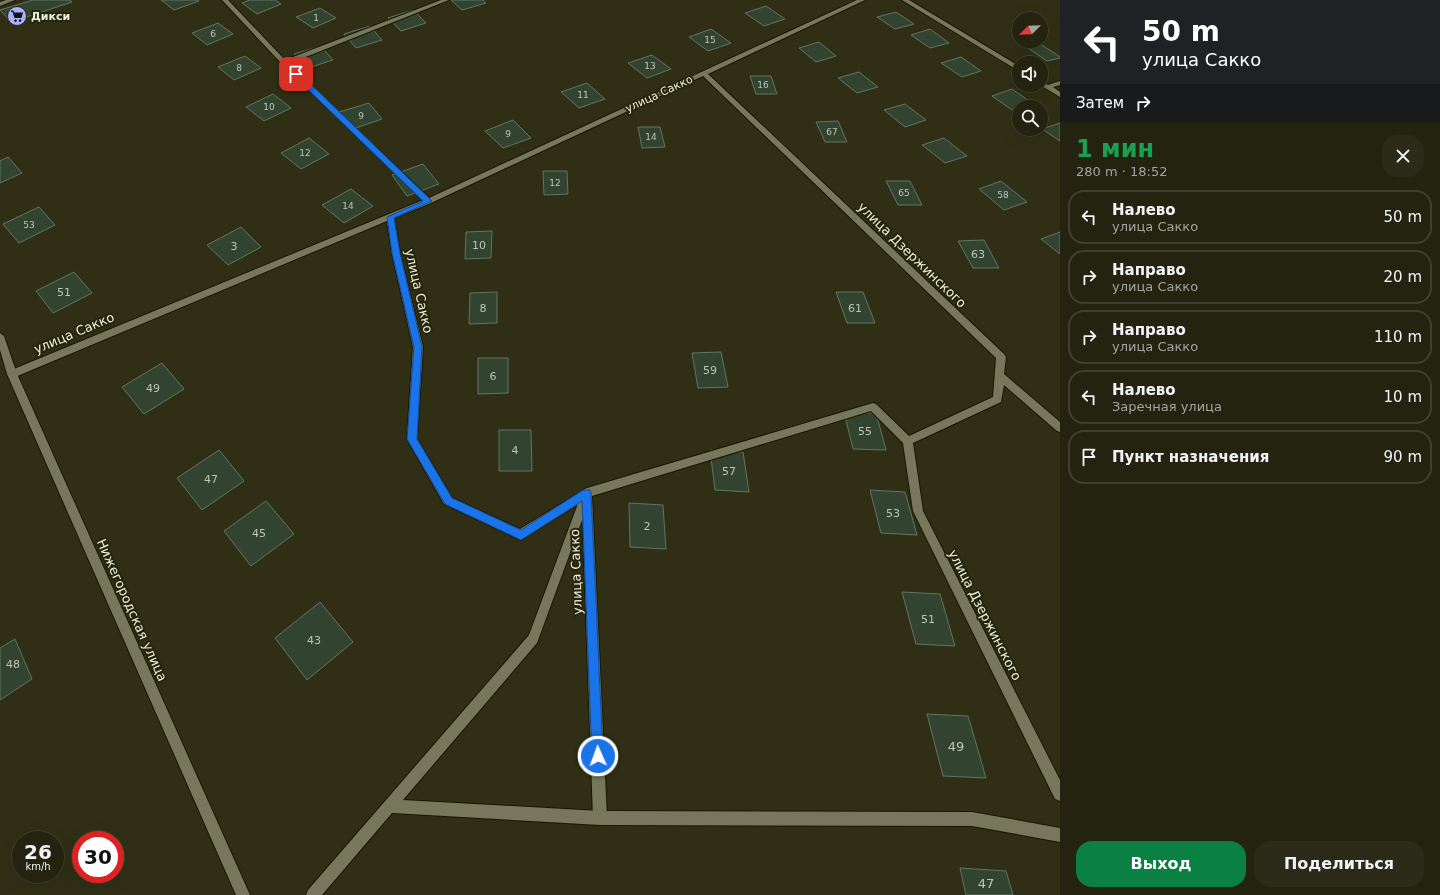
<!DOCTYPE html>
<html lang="ru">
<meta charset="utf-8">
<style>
:root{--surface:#242310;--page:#2c2b19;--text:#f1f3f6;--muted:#a3a49f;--line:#414030;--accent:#0b8043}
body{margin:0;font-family:"DejaVu Sans",sans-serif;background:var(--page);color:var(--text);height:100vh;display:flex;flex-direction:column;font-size:15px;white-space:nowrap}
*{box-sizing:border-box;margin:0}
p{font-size:13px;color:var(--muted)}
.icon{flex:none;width:22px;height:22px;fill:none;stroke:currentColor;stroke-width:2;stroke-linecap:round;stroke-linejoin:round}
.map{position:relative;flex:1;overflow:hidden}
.side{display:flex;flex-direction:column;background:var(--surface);width:380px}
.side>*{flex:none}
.hud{background:#202124;color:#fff;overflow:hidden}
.needle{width:26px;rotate:247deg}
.tools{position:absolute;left:1012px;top:12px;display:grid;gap:8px}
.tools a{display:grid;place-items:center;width:36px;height:36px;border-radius:50%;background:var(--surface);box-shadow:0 4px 16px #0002,0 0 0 1px var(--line);font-size:20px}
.speed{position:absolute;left:12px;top:831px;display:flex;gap:8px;font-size:20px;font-weight:700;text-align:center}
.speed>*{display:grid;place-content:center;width:52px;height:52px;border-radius:50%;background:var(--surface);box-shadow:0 4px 16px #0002,0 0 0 1px var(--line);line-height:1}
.speed small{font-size:10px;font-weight:400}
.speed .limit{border:6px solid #d22;background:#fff;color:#111}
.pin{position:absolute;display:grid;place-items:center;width:34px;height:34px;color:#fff;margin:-17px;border-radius:8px;box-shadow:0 2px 6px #0006}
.me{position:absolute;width:44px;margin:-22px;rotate:358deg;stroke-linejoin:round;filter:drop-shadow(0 0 3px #0008)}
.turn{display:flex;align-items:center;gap:14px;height:84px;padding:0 16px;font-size:18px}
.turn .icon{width:52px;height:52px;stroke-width:2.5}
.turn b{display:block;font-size:28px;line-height:34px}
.then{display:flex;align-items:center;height:38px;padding:0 16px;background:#0003;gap:8px;font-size:15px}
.round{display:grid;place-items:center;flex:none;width:42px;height:42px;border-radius:16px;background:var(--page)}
.summary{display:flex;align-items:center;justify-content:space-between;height:68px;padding:0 16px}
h1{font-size:24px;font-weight:700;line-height:30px;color:#1e9e55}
.primary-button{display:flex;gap:8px;margin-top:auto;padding:8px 16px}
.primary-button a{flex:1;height:46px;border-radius:16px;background:var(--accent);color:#fff;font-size:16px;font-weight:700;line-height:46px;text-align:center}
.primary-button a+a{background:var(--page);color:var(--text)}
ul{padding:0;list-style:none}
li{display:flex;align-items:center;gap:12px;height:54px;margin:0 8px 6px;padding:0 8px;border:2px solid var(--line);border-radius:16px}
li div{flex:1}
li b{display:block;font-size:15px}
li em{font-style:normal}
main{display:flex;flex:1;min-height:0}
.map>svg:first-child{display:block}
.building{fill:#324430;stroke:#61755f}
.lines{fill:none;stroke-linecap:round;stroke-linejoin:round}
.lane-casing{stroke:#181701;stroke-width:2}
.street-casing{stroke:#181701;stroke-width:2}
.secondary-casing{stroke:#181701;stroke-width:2}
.lane{fill:#77775b;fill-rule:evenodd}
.street{fill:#77775b;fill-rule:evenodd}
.secondary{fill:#77775b;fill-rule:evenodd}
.route{fill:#1a73e8;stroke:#114b97}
.labels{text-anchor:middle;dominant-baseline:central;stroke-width:4;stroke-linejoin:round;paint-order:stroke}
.far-number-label{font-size:9px;fill:#bec4b2}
.far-poi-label{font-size:11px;font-weight:bold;fill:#edeede;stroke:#26260c;text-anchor:start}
.far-street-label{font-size:11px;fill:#edeede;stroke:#26260c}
.number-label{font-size:11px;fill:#bec4b2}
.street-label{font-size:13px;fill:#edeede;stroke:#26260c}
.near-number-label{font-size:13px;fill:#bec4b2}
</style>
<main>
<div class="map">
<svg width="1060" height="895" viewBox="0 0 1060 895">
<rect width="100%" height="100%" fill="#302f16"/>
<path class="building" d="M 33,0 L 70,0 L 72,2 L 11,22 L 0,10 Z
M 161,0 L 198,0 L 199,1 L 174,10 Z
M 250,0 L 275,0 L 281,4 L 257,14 L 242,3 Z
M 451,0 L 483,0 L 486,3 L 462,10 Z
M 766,6 L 785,19 L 764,26 L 745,13 Z
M 320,8 L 336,18 L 313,28 L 296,17 Z
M 413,10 L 426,23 L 401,31 L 388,18 Z
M 896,12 L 914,24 L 895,29 L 877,17 Z
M 218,23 L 233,34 L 207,45 L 192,33 Z
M 370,26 L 382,40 L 356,48 L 344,34 Z
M 711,29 L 731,43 L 708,51 L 689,37 Z
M 930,29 L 949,43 L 930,48 L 911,35 Z
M 1036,41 L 1060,57 L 1060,58 L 1047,61 L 1022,44 Z
M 819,42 L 836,56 L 816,62 L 799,48 Z
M 321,46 L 333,60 L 305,69 L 294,54 Z
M 652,55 L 671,69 L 647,78 L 628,63 Z
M 245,56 L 261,68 L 234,80 L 218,67 Z
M 961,57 L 981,71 L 962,77 L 941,63 Z
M 859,72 L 878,87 L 857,93 L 838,78 Z
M 750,76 L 771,76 L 777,94 L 756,94 Z
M 587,83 L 605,99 L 579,108 L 561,92 Z
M 1012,89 L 1035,105 L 1019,107 L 1019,110 L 1015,112 L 992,96 Z
M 273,94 L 291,108 L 264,121 L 246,107 Z
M 369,103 L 382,119 L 353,129 L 339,112 Z
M 905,104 L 926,120 L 905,127 L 884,110 Z
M 513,120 L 531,138 L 503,148 L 485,131 Z
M 838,121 L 847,142 L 825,142 L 816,122 Z
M 1060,123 L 1060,141 L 1042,129 Z
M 638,127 L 660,127 L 665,147 L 642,148 Z
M 309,138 L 329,154 L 301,169 L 281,153 Z
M 944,138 L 967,156 L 945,163 L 922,145 Z
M 8,157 L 22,173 L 0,183 L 0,161 Z
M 423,164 L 439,184 L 407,196 L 392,175 Z
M 543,171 L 567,171 L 568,194 L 544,195 Z
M 886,181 L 910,181 L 922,205 L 898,205 Z
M 1001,181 L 1027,202 L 1004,210 L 979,189 Z
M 351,189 L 373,206 L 344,223 L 322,205 Z
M 39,207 L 55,225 L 19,243 L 3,224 Z
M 241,227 L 261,247 L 228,265 L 207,245 Z
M 492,231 L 491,258 L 465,259 L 466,232 Z
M 1060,232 L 1060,254 L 1041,239 Z
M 984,240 L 999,268 L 973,268 L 958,241 Z
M 74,272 L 92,293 L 53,313 L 36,291 Z
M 497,292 L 497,323 L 469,324 L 470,293 Z
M 836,292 L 863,292 L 875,323 L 847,323 Z
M 721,352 L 728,387 L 698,388 L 692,353 Z
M 478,358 L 508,358 L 508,393 L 478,394 Z
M 162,363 L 184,389 L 144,414 L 122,387 Z
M 844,412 L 876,413 L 886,450 L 853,449 Z
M 499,430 L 531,430 L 532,471 L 499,471 Z
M 219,450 L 244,481 L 202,510 L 177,478 Z
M 710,450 L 743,452 L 749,492 L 715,490 Z
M 870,490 L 905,492 L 917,535 L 881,533 Z
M 266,501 L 294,534 L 251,566 L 224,531 Z
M 629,503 L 663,505 L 666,549 L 630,547 Z
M 902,592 L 940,594 L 955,646 L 916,644 Z
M 320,602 L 353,642 L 307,680 L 275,638 Z
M 15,639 L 32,679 L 0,700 L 0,648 Z
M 927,714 L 968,716 L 986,778 L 943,776 Z
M 960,868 L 1006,871 L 1013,895 L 966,895 Z"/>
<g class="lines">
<g class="lane-casing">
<path id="lane" d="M 587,488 L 591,490 L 592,493 L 537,643 L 403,800 L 600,811 L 972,812 L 1060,828 L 1060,842 L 972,826 L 600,825 L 392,813 L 322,895 L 306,895 L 308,890 L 529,635 L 582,493 L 583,490 Z"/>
</g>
<g class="street-casing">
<path id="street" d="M 6,0 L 15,0 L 0,6 L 0,2 Z
M 222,0 L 228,0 L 285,60 L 441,0 L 449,0 L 288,64 L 429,198 L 857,0 L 865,0 L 708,74 L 1004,354 L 1006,357 L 1004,374 L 1060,422 L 1060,432 L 1057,431 L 1004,385 L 1001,402 L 913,443 L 923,511 L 1060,780 L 1060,801 L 1055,799 L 913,511 L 903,443 L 871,411 L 592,496 L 607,818 L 605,823 L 600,825 L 595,823 L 593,818 L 582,502 L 521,540 L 444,504 L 407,439 L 413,347 L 392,253 L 387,221 L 15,377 L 9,377 L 7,374 L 9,371 L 423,200 L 282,64 ZM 703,76 L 996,358 L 993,397 L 909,436 L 876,404 L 873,403 L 587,488 L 520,529 L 452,498 L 417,439 L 423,347 L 400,253 L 394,218 L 431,203 Z
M 902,0 L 909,0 L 1019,66 L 1019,71 Z
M 1041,81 L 1048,85 L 1060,81 L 1060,85 L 1053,87 L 1060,92 L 1060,97 L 1040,85 L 1041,85 Z"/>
</g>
<g class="secondary-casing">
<path id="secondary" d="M 0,333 L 4,336 L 17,374 L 250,895 L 236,895 L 7,374 L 0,350 Z"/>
</g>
<use href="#lane" class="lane"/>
<use href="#street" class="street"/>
<use href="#secondary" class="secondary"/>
</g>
<path class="route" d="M 293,72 L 298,72 L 432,201 L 394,218 L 400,253 L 422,347 L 417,439 L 452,498 L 521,530 L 583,490 L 590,490 L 591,493 L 603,756 L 602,760 L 598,762 L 593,760 L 592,756 L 582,501 L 521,540 L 445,504 L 407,439 L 414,347 L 392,253 L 387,217 L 423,201 L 293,75 Z"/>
<defs>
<g id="supermarket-disc" transform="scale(1)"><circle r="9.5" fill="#aab0fb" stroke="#26260c"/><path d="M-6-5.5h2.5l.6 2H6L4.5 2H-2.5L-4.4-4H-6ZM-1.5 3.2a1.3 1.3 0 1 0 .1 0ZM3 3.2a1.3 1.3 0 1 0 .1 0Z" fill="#111"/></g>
</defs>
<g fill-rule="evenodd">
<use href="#supermarket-disc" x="17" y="16"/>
</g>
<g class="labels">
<g class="far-number-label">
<text x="316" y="18">1</text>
<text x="213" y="34">6</text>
<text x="710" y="40">15</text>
<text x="650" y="66">13</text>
<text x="239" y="68">8</text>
<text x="763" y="85">16</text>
<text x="583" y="95">11</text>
<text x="269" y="107">10</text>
<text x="361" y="116">9</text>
<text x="832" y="132">67</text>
<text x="508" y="134">9</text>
<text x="651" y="137">14</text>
<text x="305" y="153">12</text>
<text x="555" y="183">12</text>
<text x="904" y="193">65</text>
<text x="1003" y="195">58</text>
<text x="348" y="206">14</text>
<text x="29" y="225">53</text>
</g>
<g class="far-poi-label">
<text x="31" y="16">Дикси</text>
</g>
<g class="far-street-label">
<text transform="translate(659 94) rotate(-25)">улица Сакко</text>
</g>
<g class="number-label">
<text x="479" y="245">10</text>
<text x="234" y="246">3</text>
<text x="978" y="254">63</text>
<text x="64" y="292">51</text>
<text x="483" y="308">8</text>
<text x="855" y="308">61</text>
<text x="710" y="370">59</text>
<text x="493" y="376">6</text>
<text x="153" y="388">49</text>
<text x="865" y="431">55</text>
<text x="515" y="450">4</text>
<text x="729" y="471">57</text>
<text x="211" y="479">47</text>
<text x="893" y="513">53</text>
<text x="647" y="526">2</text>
<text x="259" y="533">45</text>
<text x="928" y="619">51</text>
<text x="314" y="640">43</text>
<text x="13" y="664">48</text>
</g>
<g class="street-label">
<text transform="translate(912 255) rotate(44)">улица Дзержинского</text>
<text transform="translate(419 291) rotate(77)">улица Сакко</text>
<text transform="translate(74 333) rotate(-23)">улица Сакко</text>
<text transform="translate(576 572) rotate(-92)">улица Сакко</text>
<text transform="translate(132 610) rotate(66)">Нижегородская улица</text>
<text transform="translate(985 615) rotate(63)">улица Дзержинского</text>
</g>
<g class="near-number-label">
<text x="956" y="746">49</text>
<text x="986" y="883">47</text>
</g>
</g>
</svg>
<div class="tools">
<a><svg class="needle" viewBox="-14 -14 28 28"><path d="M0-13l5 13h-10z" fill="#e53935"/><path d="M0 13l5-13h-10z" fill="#a3a49f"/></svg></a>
<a><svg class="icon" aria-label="sound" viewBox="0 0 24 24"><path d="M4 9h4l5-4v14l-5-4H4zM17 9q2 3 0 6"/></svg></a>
<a><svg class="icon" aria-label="search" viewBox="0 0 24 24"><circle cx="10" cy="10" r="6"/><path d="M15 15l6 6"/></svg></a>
</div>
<div class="speed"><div>26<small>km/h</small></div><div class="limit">30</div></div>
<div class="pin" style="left:296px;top:74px;background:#d93025"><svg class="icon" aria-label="arrive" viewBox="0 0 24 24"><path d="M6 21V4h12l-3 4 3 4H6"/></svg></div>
<svg class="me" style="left:598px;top:756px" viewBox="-20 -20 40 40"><circle r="17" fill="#1a73e8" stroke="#fff" stroke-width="3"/><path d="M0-11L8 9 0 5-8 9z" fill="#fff"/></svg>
</div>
<section class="side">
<div class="hud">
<div class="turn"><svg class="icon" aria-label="left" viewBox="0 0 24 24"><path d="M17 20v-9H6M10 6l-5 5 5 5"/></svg><div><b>50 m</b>улица Сакко</div></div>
<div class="then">Затем<svg class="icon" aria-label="right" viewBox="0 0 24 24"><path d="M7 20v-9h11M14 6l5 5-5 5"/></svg></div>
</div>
<div class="summary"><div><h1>1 мин</h1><p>280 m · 18:52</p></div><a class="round"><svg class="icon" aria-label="close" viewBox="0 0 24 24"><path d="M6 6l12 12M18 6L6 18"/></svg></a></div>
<ul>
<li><svg class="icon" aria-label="left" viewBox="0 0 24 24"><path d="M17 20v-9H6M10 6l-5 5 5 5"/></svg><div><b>Налево</b><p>улица Сакко</p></div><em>50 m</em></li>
<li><svg class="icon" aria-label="right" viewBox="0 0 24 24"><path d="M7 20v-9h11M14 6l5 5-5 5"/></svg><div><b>Направо</b><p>улица Сакко</p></div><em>20 m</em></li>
<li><svg class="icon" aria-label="right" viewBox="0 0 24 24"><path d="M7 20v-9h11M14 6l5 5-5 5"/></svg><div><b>Направо</b><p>улица Сакко</p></div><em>110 m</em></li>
<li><svg class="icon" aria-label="left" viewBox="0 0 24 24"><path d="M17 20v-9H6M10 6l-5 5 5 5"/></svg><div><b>Налево</b><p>Заречная улица</p></div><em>10 m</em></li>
<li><svg class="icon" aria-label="arrive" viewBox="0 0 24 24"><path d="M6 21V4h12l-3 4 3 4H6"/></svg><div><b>Пункт назначения</b></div><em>90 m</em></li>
</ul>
<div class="primary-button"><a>Выход</a><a>Поделиться</a></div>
</section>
</main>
